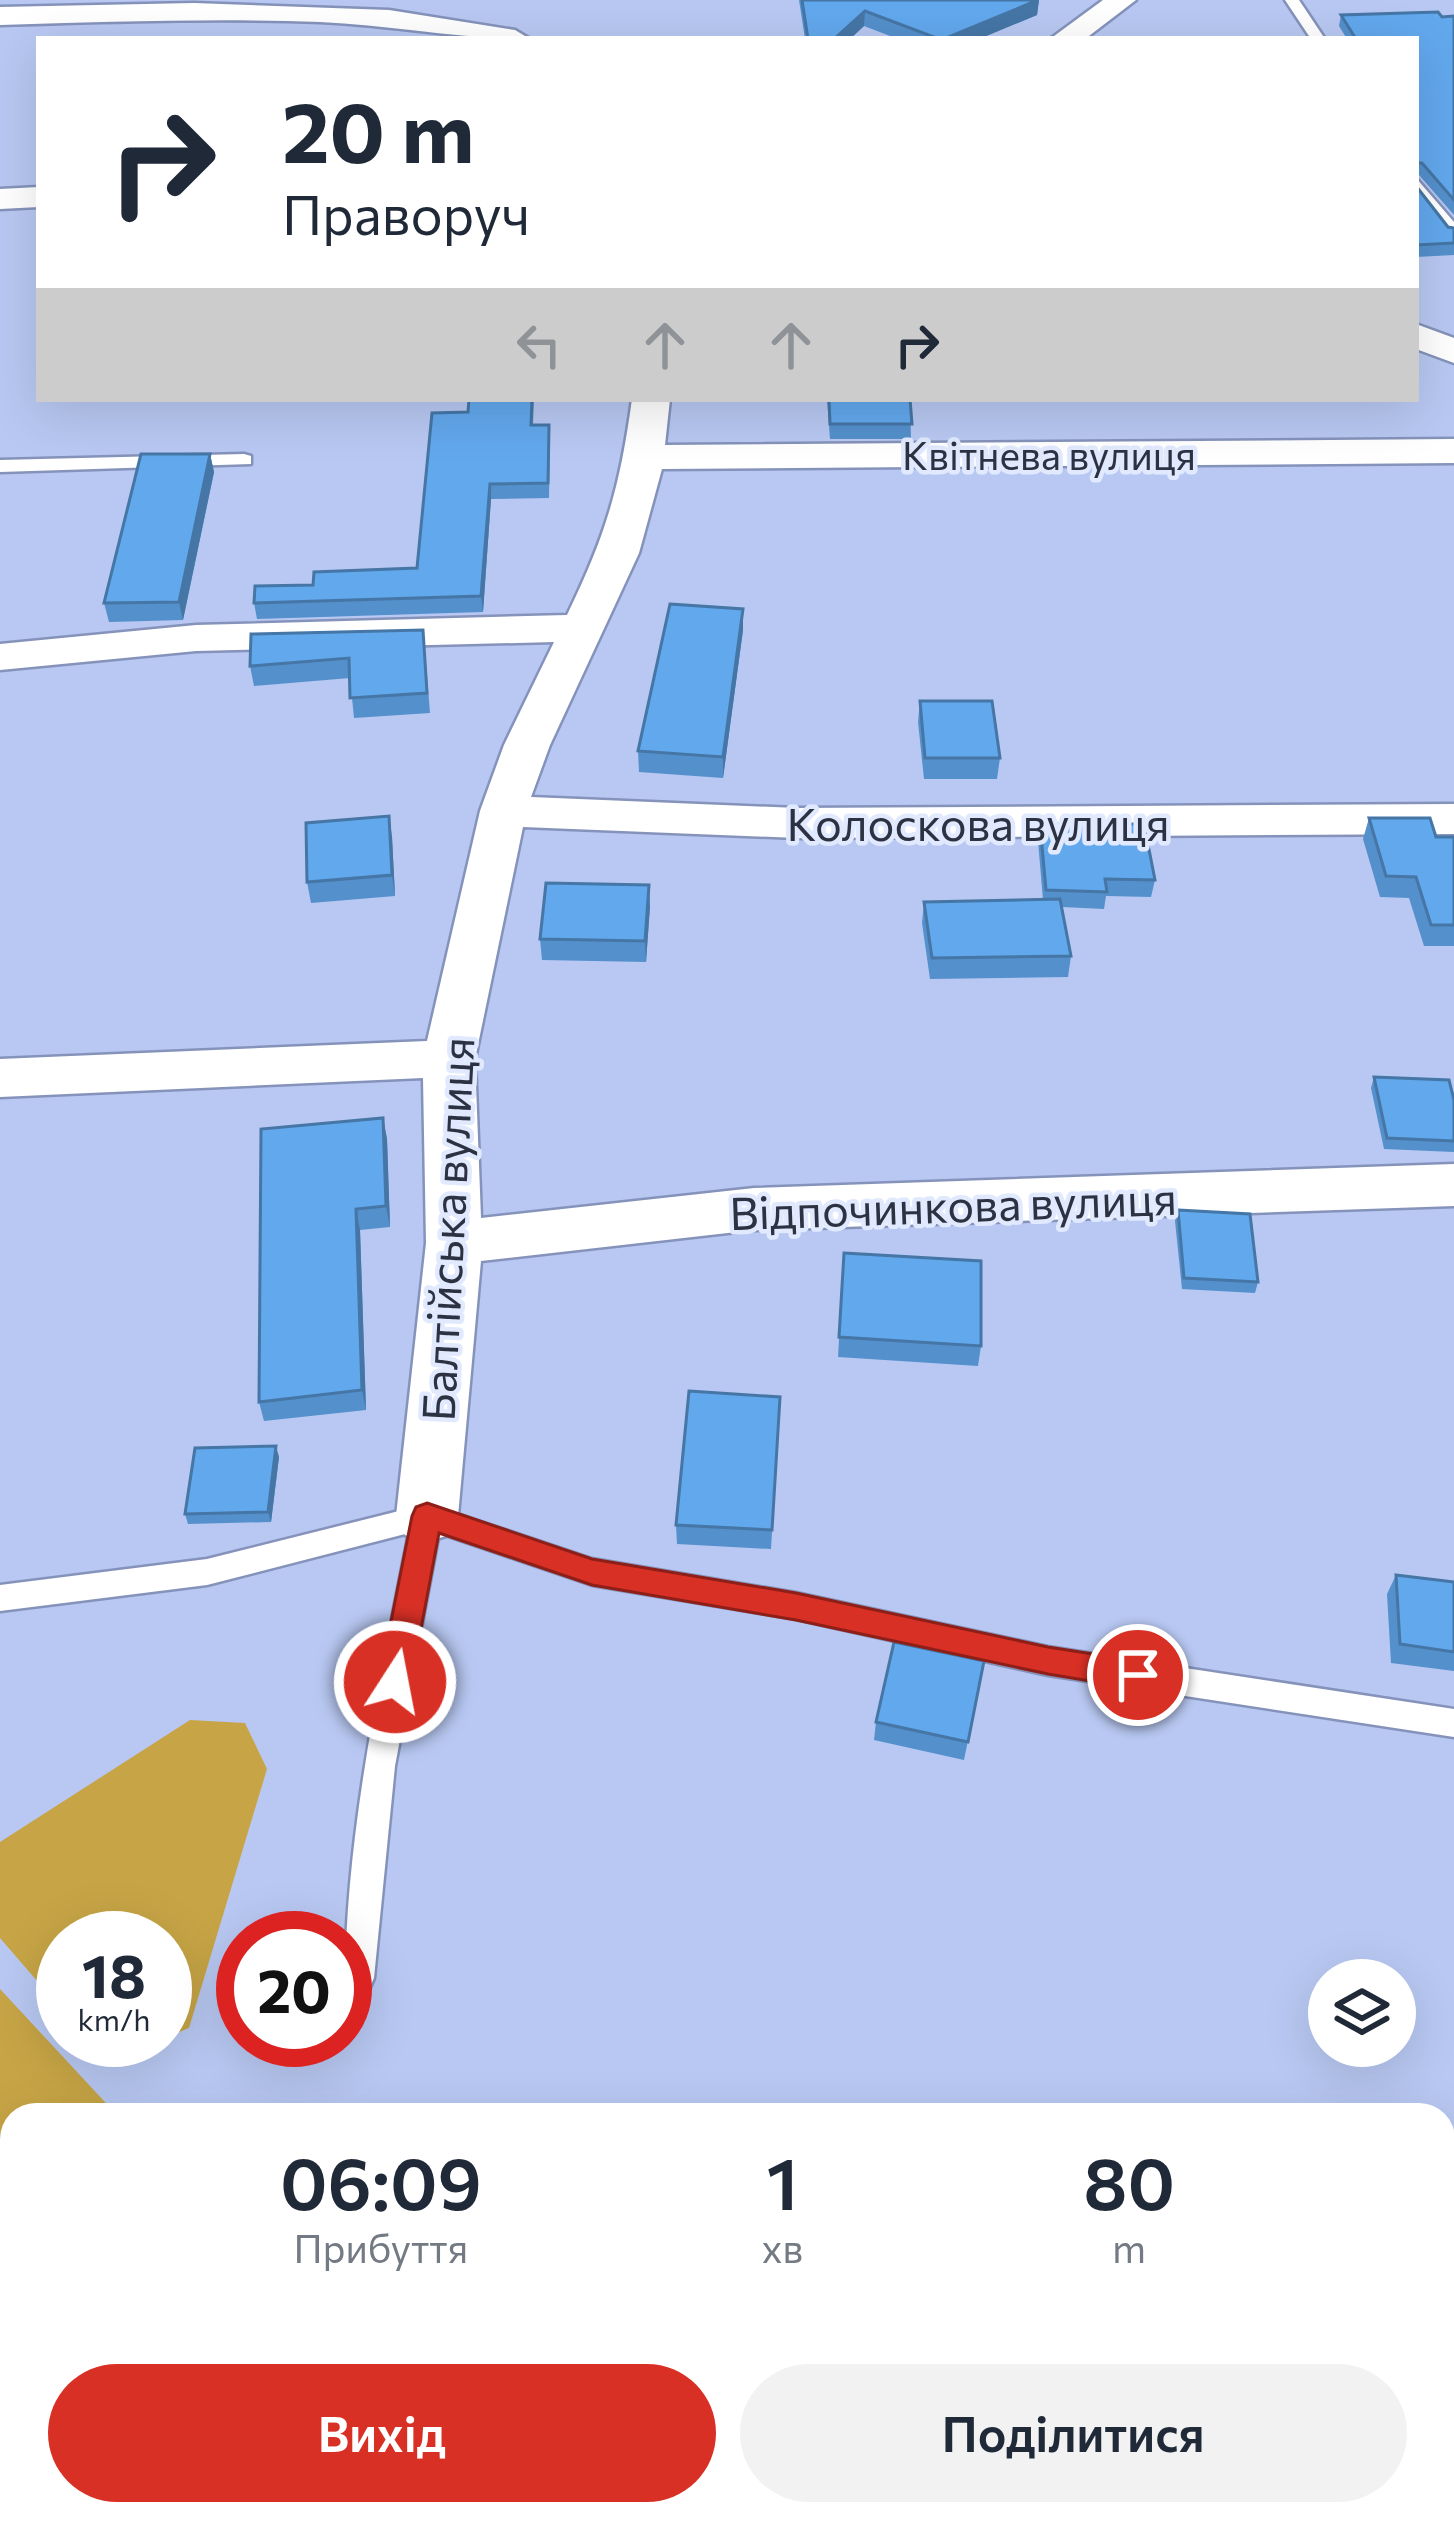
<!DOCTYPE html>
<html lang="uk">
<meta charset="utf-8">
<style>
:root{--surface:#fff;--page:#f2f2f3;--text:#1f2937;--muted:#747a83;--accent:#d93025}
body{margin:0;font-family:Commissioner,sans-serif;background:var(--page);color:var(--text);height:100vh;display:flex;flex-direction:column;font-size:45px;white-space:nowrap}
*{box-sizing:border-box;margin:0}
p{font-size:39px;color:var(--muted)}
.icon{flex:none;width:66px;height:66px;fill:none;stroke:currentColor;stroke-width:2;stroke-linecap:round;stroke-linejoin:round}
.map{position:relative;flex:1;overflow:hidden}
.drawer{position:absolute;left:0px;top:2103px;width:1455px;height:423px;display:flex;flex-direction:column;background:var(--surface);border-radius:36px 36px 0 0;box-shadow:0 12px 48px #0002}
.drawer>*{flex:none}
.hud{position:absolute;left:36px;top:36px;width:1383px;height:366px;border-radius:0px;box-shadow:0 12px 48px #0002;background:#fff;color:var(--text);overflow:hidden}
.tools{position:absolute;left:1308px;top:1959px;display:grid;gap:24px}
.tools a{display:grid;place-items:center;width:108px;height:108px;border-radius:50%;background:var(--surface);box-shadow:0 12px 48px #0002;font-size:60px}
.speed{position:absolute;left:36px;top:1911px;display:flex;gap:24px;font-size:60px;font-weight:700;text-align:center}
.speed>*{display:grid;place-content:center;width:156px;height:156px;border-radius:50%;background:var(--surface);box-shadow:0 12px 48px #0002;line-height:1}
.speed small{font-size:30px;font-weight:400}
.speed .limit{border:18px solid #d22;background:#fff;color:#111}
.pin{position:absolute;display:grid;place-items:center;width:102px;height:102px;color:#fff;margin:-51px;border:6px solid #fff;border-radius:50%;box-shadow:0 3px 12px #0007}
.me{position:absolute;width:132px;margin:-66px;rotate:11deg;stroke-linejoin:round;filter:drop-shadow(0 0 9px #0008)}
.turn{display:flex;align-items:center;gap:42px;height:252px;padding:0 48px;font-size:54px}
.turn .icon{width:156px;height:156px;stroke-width:2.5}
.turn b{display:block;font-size:84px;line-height:102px}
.lanes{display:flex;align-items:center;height:114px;padding:0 48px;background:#0003;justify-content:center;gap:60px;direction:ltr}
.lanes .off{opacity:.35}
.eta{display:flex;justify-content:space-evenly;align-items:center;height:204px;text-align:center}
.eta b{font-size:72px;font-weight:600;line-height:84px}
.action{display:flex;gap:24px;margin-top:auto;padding:24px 48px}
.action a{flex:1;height:138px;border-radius:72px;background:var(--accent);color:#fff;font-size:48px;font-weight:600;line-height:138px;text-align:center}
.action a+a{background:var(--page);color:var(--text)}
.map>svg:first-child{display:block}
.green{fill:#c7a546}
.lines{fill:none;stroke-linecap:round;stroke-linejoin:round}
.service-casing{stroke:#8593bb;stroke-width:5}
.minor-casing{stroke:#8593bb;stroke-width:5}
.service{fill:#fff;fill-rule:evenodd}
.minor{fill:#fff;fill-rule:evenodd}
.wall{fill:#5490cc}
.shaded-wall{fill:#4576a6}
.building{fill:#62a8ed;stroke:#4576a6;stroke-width:3}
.route{fill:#d93025;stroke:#8d1f18;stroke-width:3}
.labels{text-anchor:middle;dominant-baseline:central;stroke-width:9;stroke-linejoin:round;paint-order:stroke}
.far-street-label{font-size:39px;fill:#2c3242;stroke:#e1e9ff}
.street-label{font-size:45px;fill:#2c3242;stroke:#e1e9ff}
</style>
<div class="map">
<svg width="1454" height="2525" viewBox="0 0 1454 2525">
<rect width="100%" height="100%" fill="#b8c8f2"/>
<path class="green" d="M 190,1720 L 245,1723 L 267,1769 L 189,2028 L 165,2038 L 165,1938 L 63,1938 L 63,2011 L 0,1938 L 0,1842 Z
M 0,1989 L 117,2115 L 12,2115 L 12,2514 L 723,2514 L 778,2525 L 0,2525 Z"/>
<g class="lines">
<g class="service-casing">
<path id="service" d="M 1285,0 L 1299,0 L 1325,39 L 1311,39 Z
M 1416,178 L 1454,222 L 1454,238 L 1448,236 L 1416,194 Z
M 244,454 L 251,456 L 251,464 L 0,472 L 0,460 Z
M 427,1504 L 592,1559 L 796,1593 L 1048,1647 L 1454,1709 L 1454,1737 L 1048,1675 L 796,1619 L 592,1585 L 439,1533 L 395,1766 L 374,1978 L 369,1990 L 357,1995 L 345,1990 C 345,1837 379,1684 409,1533 L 207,1585 L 0,1611 L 0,1585 L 207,1559 Z
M 1454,2474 L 1454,2514 L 1438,2514 L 1443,2514 L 1443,2476 Z
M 1289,2514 L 1337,2514 L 1333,2525 L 1285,2525 Z"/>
</g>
<g class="minor-casing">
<path id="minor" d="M 1103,0 L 1136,0 L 1085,39 L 1050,39 Z
M 194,3 L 389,10 L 515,30 L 530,39 C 459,39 391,25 320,22 C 214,18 107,22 0,25 L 0,7 Z
M 39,187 L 39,207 L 0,209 L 0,189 Z
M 1416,324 L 1454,338 L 1454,363 L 1416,349 Z
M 632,399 L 670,399 L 665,445 L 1454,439 L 1454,463 L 662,469 L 639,553 L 550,745 L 531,797 L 797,808 L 1454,804 L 1454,834 L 797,838 L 523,827 L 475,1059 L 481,1218 L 754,1188 L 1454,1164 L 1454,1206 L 754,1230 L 481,1261 L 458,1516 L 449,1535 L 427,1542 L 405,1535 L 396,1516 L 426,1243 L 423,1078 L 0,1097 L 0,1059 L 427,1041 L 480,811 L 504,745 L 554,642 L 196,651 L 0,670 L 0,644 L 196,625 L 567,615 C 606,535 620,487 632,399 Z"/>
</g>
<use href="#service" class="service"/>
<use href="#minor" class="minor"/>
</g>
<path class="wall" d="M 799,0 L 1039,0 L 1037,15 L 979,39 L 898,39 L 864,26 L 850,39 L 805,39 Z
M 1341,15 L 1454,16 L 1454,215 L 1419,175 L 1416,175 L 1416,39 L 1347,39 L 1339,26 Z
M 1416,186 L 1448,227 L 1454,228 L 1454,255 L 1416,257 Z
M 469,399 L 534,399 L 533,425 L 549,425 L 550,441 L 549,498 L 491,499 L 483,612 L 257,619 L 254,603 L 313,585 L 417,568 L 468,412 Z
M 827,399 L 910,399 L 911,439 L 830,439 Z
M 210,454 L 214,472 L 183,620 L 109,622 L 104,603 Z
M 743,609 L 743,630 L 723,778 L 639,772 L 638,751 Z
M 425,650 L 430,713 L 354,718 L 350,678 L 254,686 L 250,666 Z
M 920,701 L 1000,758 L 997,779 L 924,779 L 918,722 Z
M 1369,818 L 1436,837 L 1454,837 L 1454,946 L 1424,946 L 1409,898 L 1380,897 L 1363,839 Z
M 1040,824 L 1155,880 L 1151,897 L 1106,896 L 1104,909 L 1062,907 L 1071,956 L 1068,977 L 930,979 L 922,923 L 924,902 L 1043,900 L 1038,841 Z
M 392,837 L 395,896 L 311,903 L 307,882 Z
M 650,906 L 646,962 L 542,960 L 540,939 Z
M 1374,1077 L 1454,1100 L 1454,1152 L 1384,1149 L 1371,1088 Z
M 383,1118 L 387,1139 L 390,1227 L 360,1230 L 366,1410 L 264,1421 L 259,1402 Z
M 1178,1210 L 1258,1282 L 1255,1293 L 1182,1289 L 1175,1221 Z
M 844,1253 L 981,1346 L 978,1366 L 838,1357 Z
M 780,1397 L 771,1549 L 677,1544 L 676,1525 Z
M 279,1457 L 271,1522 L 188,1524 L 185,1514 Z
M 1396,1575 L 1454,1582 L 1454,1671 L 1391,1663 L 1387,1594 Z
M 984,1661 L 964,1760 L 874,1740 L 876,1722 Z"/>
<path class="shaded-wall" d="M 1039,0 L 1037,15 L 979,39 L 944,39 Z
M 865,11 L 864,26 L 850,39 L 834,39 Z
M 210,454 L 214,472 L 183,620 L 179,602 Z
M 490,484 L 491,499 L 483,612 L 481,596 Z
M 743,609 L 743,630 L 723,778 L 723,757 Z
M 389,816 L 392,837 L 395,896 L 392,875 Z
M 649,885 L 650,906 L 646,962 L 645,941 Z
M 383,1118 L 387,1139 L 390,1227 L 386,1206 Z
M 356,1209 L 360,1230 L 366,1410 L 362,1390 Z
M 276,1446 L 279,1457 L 271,1522 L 268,1512 Z"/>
<path class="building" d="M 802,0 L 1038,0 L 944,39 L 939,39 L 865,11 L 834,39 L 808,39 Z
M 1438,12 L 1442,17 L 1454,16 L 1454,200 L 1422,163 L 1416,163 L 1416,39 L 1356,39 L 1341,15 Z
M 1416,186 L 1448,227 L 1454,228 L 1454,243 L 1416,245 Z
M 469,399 L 532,399 L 531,425 L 549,425 L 548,483 L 490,484 L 481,596 L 254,603 L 255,586 L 313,585 L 314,572 L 417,568 L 432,413 L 468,412 Z
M 829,399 L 910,399 L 912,424 L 830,424 Z
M 141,454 L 210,454 L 179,602 L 104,603 Z
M 670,604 L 743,609 L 723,757 L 638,751 Z
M 423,630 L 427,693 L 350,698 L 349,658 L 250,666 L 251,634 Z
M 920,701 L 992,701 L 1000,758 L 925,758 Z
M 389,816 L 392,875 L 307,882 L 306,823 Z
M 1369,818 L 1430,818 L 1436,837 L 1454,837 L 1454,925 L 1431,925 L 1416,877 L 1386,876 Z
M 1040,824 L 1144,824 L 1155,880 L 1105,879 L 1107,892 L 1046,890 Z
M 546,883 L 649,885 L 645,941 L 540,939 Z
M 1060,899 L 1071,956 L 932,958 L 924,902 Z
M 1374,1077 L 1449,1080 L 1454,1100 L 1454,1141 L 1387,1138 Z
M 383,1118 L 386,1206 L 356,1209 L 362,1390 L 259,1402 L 261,1129 Z
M 1178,1210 L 1250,1214 L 1258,1282 L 1184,1278 Z
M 844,1253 L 981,1261 L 981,1346 L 839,1337 Z
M 689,1391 L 780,1397 L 772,1530 L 676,1525 Z
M 276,1446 L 268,1512 L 185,1514 L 195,1448 Z
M 1396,1575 L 1454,1582 L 1454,1652 L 1400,1644 Z
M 894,1642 L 984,1661 L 968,1742 L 876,1722 Z"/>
<path class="route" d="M 427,1503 L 592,1559 L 796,1593 L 1048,1647 L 1138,1661 L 1150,1665 L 1154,1675 L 1150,1685 L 1138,1689 L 1048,1674 L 796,1620 L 592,1585 L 439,1533 L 411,1682 L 406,1692 L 395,1697 L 384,1692 L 379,1682 L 412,1516 L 416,1507 Z"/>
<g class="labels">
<g class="far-street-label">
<text x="1049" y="454">Квітнева вулиця</text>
</g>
<g class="street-label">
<text x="978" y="822">Колоскова вулиця</text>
<text transform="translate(953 1204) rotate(-2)">Відпочинкова вулиця</text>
<text transform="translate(446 1229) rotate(-87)">Балтійська вулиця</text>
</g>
</g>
</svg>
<div class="tools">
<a><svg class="icon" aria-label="layers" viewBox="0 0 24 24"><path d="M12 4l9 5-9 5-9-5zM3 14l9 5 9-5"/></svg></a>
</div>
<div class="speed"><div>18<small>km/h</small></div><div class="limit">20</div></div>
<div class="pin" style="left:1138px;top:1675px;background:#d93025"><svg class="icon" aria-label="arrive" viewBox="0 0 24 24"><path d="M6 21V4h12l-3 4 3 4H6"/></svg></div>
<svg class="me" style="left:395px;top:1682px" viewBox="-20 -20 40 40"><circle r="17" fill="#d93025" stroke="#fff" stroke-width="3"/><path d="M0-11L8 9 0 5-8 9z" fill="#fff"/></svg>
<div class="hud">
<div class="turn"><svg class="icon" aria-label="right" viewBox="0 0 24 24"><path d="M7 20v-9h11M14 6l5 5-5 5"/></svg><div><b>20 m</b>Праворуч</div></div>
<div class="lanes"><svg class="icon off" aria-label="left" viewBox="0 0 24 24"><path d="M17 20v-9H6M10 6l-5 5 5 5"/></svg><svg class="icon off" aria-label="ahead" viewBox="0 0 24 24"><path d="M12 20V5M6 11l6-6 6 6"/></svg><svg class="icon off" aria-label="ahead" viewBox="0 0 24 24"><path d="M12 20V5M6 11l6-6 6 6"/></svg><svg class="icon" aria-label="right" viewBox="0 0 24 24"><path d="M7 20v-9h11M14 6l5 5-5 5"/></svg></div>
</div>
<section class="drawer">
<div class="eta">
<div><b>06:09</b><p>Прибуття</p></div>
<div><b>1</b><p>хв</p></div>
<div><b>80</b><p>m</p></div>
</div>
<div class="action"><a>Вихід</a><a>Поділитися</a></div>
</section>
</div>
